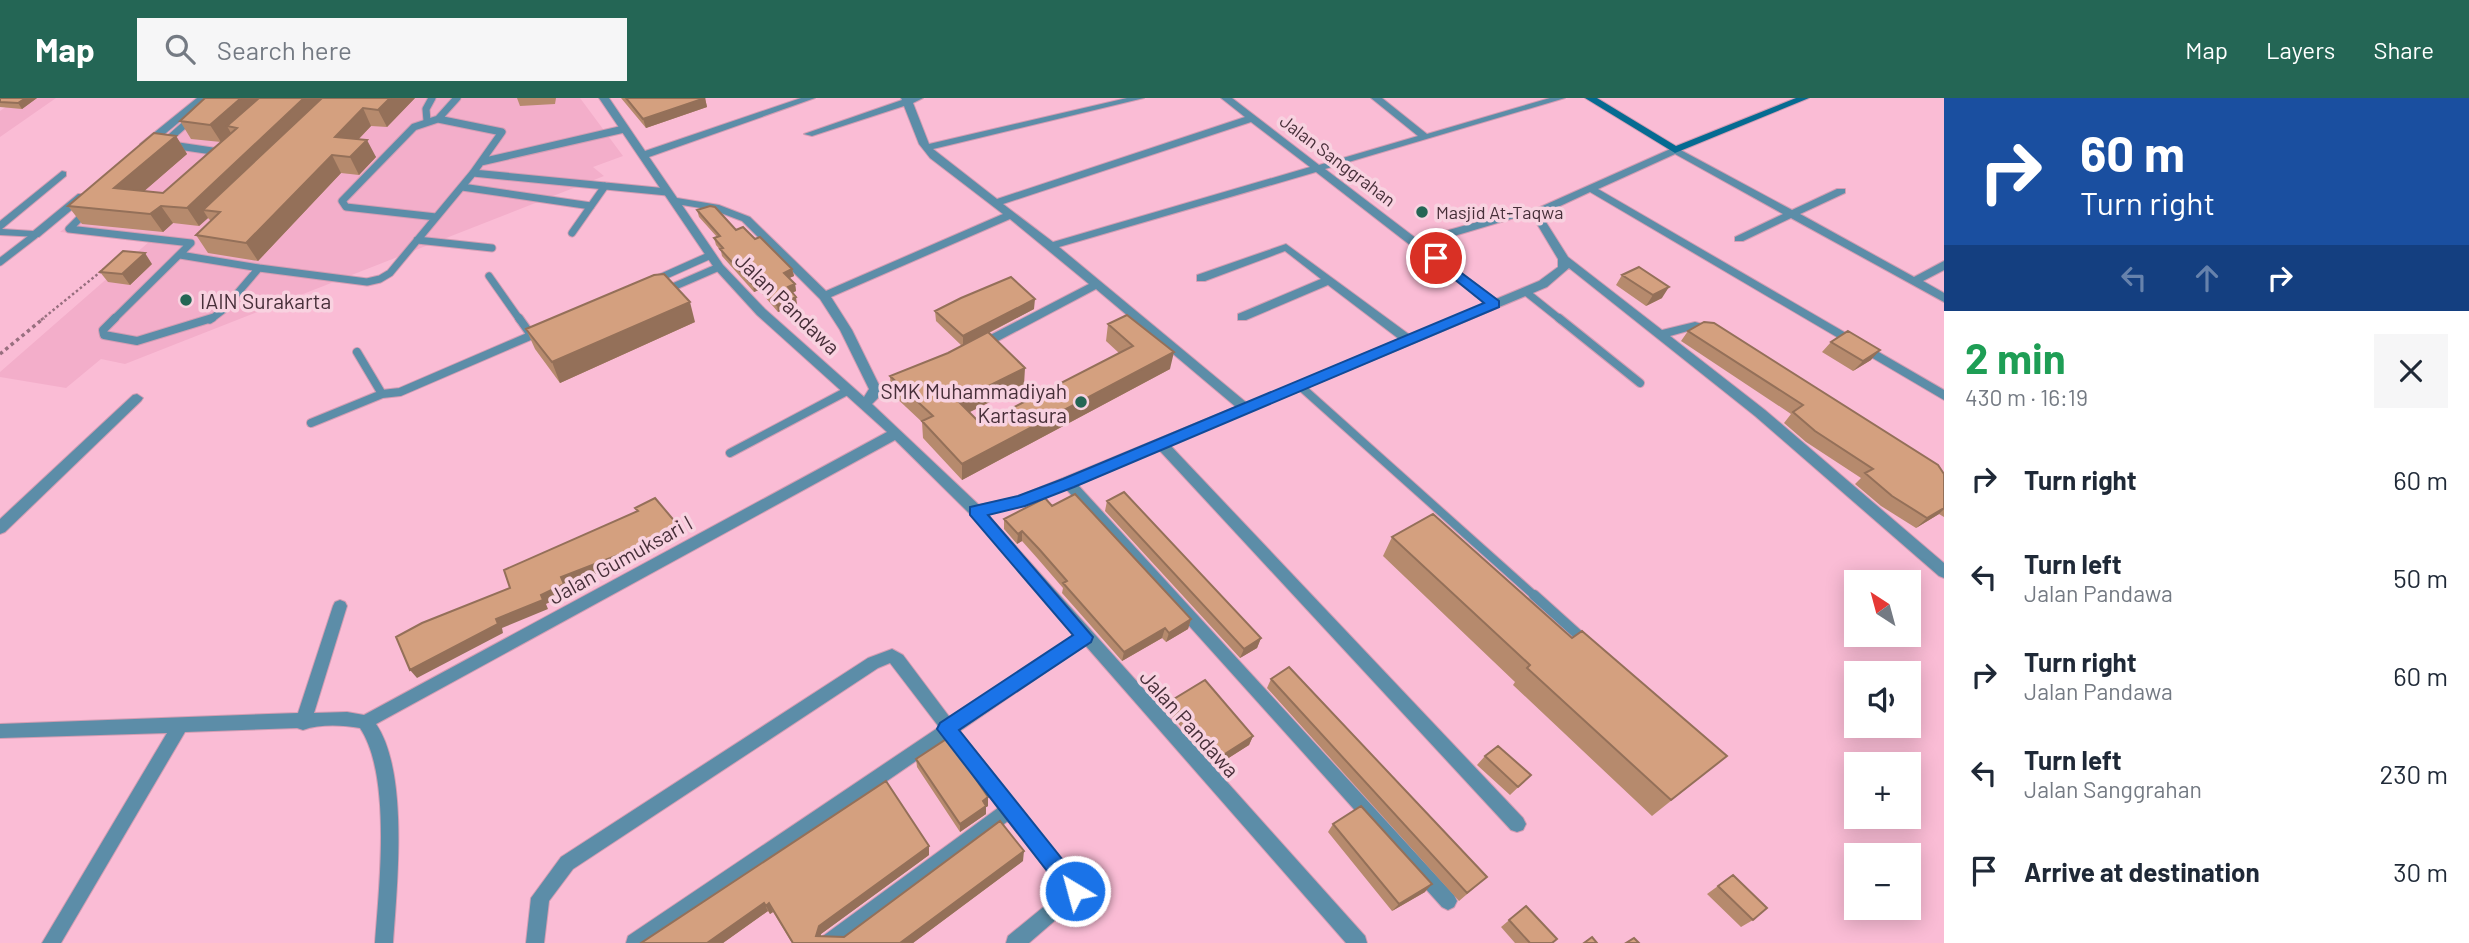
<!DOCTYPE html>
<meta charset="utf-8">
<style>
:root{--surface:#fff;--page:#f6f6f7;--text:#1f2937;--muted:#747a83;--accent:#246655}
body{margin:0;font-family:Barlow,sans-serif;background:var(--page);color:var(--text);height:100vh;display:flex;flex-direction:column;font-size:26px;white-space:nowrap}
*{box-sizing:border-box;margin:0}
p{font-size:23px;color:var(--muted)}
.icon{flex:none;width:38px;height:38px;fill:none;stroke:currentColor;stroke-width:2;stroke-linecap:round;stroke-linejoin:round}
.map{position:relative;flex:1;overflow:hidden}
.details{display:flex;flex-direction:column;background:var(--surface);width:525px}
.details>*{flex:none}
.hud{background:#1a4fa0;color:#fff;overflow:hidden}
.needle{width:46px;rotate:324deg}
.controls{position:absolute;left:1844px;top:472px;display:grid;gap:14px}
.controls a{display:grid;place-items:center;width:77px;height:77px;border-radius:0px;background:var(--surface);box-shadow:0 4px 18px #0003;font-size:35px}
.pin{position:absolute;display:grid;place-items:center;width:60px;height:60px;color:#fff;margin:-30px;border:4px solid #fff;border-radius:50%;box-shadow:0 2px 7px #0007}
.me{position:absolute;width:77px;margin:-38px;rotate:323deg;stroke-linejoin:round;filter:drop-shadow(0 0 5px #0008)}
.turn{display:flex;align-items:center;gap:24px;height:147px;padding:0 21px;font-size:32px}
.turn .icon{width:91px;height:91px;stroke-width:2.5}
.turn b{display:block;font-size:49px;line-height:60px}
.lanes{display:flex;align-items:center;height:66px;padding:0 21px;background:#0003;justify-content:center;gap:35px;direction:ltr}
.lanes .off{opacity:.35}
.round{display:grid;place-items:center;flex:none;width:74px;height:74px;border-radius:0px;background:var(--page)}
.summary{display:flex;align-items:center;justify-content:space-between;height:119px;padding:0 21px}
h1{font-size:42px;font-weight:700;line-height:52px;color:#1e9e55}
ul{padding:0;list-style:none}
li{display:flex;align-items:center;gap:21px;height:98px;padding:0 21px}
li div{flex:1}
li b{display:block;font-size:26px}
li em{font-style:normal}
header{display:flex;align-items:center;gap:42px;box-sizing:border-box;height:98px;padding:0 35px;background:var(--accent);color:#fff}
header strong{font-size:33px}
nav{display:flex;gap:38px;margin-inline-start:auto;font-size:24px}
.search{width:490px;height:63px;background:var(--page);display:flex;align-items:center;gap:18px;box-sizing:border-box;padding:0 24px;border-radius:0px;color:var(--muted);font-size:26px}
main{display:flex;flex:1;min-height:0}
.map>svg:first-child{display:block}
.built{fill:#f3aeca}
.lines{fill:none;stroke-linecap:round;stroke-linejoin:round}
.lane-far2-casing{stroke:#d39db3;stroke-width:9}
.lane-far1-casing{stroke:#d39db3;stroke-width:10}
.lane-casing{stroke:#d39db3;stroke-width:12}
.street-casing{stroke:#d39db3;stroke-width:2}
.secondary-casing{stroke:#d39db3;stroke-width:2}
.path-far1{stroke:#986f7f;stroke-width:2.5;stroke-dasharray:2.5 2.5;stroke-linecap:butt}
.path{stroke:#986f7f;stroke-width:3.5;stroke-dasharray:3.5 3.5;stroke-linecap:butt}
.lane-far2{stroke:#5c8da8;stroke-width:7}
.lane-far1{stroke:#5c8da8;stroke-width:8}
.lane{stroke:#5c8da8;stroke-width:10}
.street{fill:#5c8da8;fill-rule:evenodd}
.secondary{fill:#056b92;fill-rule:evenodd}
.wall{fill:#b68a6d}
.shaded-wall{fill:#947059}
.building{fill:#d4a07f;stroke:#947059;stroke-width:2}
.route{fill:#1a73e8;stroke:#114b97;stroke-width:2}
.poi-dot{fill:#246655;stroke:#f8d2e0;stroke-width:2.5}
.labels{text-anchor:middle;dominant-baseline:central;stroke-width:7;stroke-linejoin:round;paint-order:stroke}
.far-street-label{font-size:18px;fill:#472f39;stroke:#f8d2e0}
.far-poi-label{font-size:18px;fill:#472f39;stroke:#f8d2e0;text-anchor:start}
.poi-label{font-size:21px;fill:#472f39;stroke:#f8d2e0;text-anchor:start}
.street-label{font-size:21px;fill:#472f39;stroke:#f8d2e0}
</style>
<header>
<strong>Map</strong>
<div class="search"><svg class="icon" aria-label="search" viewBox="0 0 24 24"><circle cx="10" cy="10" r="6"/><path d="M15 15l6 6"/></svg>Search here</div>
<nav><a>Map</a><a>Layers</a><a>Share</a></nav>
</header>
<main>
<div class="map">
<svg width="1944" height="845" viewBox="0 0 1944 845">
<rect width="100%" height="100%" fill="#fabcd5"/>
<path class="built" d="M 19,0 L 56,0 L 0,39 L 0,13 Z
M 220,0 L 580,0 L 623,58 L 593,69 L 604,78 L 125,266 L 101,261 L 66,290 L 0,279 L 0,274 L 150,143 L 60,134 Z"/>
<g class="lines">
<g class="lane-far2-casing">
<path id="lane-far2" d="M 427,23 L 426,11 L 432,0
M 164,45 L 190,22
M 172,47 L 219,54
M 481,64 L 624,31
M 473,75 L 667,94
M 462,89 L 591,108
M 85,115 L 69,131 L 191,145 L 113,222
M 436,119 L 346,109 L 342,103 L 414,29 L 438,21
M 572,135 L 605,88
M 417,142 L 492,150
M 180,157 L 259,170
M 0,164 L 35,137
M 489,178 L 520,222
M 655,182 L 711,157
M 666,192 L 719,169
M 1526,194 L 1561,222
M 210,222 L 223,212 L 259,170 L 367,184 L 380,181 L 390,175 L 473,75 L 502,34 L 438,21 L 457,0"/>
</g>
<g class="lane-far1-casing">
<path id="lane-far1" d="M 115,220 L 103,232 L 104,237 L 137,243 L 212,220
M 519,220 L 531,237
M 1559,220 L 1640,285
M 357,254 L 382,296 L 400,294 L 537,235
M 1300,288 L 1536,499
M 311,325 L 382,296
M 730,355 L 849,292"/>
</g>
<g class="lane-casing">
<path id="lane" d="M 1534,497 L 1584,542"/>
</g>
<g class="street-casing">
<path id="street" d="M 197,0 L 208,0 L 148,50 L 140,50 L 140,46 Z
M 599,0 L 609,0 L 645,53 L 801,0 L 815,0 L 649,59 L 677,100 L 719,107 L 750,119 L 826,193 L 1003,116 L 930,60 L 919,46 L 904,8 L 812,38 L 804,36 L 902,2 L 901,0 L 923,0 L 913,5 L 929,46 L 1127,0 L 1144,0 L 933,51 L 997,101 L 1245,19 L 1221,0 L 1232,0 L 1319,67 L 1418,38 L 1371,0 L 1382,0 L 1427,36 L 1550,0 L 1565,0 L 1325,71 L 1417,141 L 1516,113 L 1538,110 L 1675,49 L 1792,112 L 1837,91 L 1845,91 L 1845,95 L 1800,116 L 1914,179 L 1944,163 L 1944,172 L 1923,183 L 1944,195 L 1944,204 L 1791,120 L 1743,143 L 1735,143 L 1735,139 L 1783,116 L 1675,56 L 1598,91 L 1944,292 L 1944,302 L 1590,94 L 1545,115 L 1544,121 L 1568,159 L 1662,232 L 1695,224 L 1718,230 L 1720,233 L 1714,237 L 1695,231 L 1670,238 L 1765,312 L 1944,465 L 1944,480 L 1939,478 L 1755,318 L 1569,170 L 1547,189 L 1170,347 L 1523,720 L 1526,726 L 1523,732 L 1517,734 L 1511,732 L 1159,352 L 1078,387 L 1454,797 L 1457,803 L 1454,809 L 1448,812 L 1442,809 L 1066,391 L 1019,409 L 987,416 L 1365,838 L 1367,845 L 1346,845 L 1085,547 L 960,633 L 1081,788 L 1084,794 L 1081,800 L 1029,845 L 1006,845 L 1008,838 L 1063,793 L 1008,723 L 845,845 L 821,845 L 823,838 L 998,710 L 948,641 L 651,845 L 626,845 L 628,838 L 939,629 L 890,565 L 878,570 L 573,771 L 549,803 L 544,845 L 526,845 L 531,800 L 561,759 L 868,560 L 892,551 L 903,557 L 951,621 L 1076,537 L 971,417 L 895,342 L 376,626 C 409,674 397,788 393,845 L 375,845 C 379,789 392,678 360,630 C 342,627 320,626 303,632 L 297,630 L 185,634 L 61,845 L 42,845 L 167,635 L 0,640 L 0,626 L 298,615 L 333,508 L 335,504 L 340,502 L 345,504 L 347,508 L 314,615 L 347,614 L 364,617 L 887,334 L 757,217 L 715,171 ZM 1251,24 L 1310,69 L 1053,144 L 1003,106 ZM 1316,74 L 1486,206 L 1410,237 L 1286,146 L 1197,177 L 1197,183 L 1205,183 L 1285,153 L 1321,181 L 1238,216 L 1238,222 L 1246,222 L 1328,187 L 1399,241 L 1247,305 L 1059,149 ZM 682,107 L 713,112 L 742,123 L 820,201 L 840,232 L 869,291 L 864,299 L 765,211 L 723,167 ZM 1534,117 L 1534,121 L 1558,161 L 1558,169 L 1539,183 L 1496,201 L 1424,147 L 1521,118 ZM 1010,121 L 1089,186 L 973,246 L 971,249 L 973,252 L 981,252 L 1096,191 L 1236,309 L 1017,399 L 979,407 L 872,306 L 878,300 L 881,291 L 852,232 L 831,199 Z
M 62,73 L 66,74 L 66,78 L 2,131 L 33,133 L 78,96 L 86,96 L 86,100 L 39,139 L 0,137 L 0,123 Z
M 137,296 L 143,300 L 141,303 L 5,434 L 0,436 L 0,421 L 133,297 Z"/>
</g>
<g class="secondary-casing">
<path id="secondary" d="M 1585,0 L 1597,0 L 1676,48 L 1796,0 L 1809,0 L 1675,55 Z"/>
</g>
<path class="path-far1" d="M 41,222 L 104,171"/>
<path class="path" d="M 0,256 L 44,220"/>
<use href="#lane-far2" class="lane-far2"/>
<use href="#lane-far1" class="lane-far1"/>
<use href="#lane" class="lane"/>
<use href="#street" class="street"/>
<use href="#secondary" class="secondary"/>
</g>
<path class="wall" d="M 0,0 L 37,0 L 22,11 L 0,9 Z
M 205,0 L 415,0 L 387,29 L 371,28 L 359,41 L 376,59 L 359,77 L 341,75 L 258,163 L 208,155 L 196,137 L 211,123 L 208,120 L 199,128 L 173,125 L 163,134 L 82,126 L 68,108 L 176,38 L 187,56 L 144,93 L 163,95 L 221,44 L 191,41 L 180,23 Z
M 517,0 L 556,0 L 555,6 L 520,8 Z
M 621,0 L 705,0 L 707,9 L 646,30 Z
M 697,112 L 755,141 L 792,171 L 794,178 L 789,180 L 795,186 L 796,193 L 792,195 L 797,206 L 778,214 L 759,192 L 754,194 L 722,158 L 721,153 L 716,147 L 714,140 L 717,139 L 699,119 Z
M 152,166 L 130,187 L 108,184 L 100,174 Z
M 1622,177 L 1662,200 L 1646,208 L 1616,187 Z
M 1034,211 L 989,235 L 1024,287 L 969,314 L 981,326 L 1119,255 L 1106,243 L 1108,226 L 1170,271 L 962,382 L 923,340 L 922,324 L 891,295 L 890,278 L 948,255 L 962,248 L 936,223 L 935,213 Z
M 695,224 L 560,285 L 535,251 L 526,231 Z
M 1688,233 L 1944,376 L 1944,419 L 1939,416 L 1916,430 L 1881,408 L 1855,386 L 1861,380 L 1806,344 L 1784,325 L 1791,316 L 1681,243 Z
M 1831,244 L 1871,262 L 1853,273 L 1822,254 Z
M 1107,403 L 1261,540 L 1257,550 L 1240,560 L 1105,413 Z
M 1052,408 L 1191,521 L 1188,531 L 1166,544 L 1162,540 L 1122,563 L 1062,495 L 1063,490 L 1038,461 L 1022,443 L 1017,446 L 1004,431 L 1004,421 Z
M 1392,439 L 1572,540 L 1727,658 L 1652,718 L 1513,587 L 1515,584 L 1383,458 Z
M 1271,581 L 1487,779 L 1459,803 L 1267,590 Z
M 1169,604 L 1253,638 L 1249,647 L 1216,668 L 1167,613 Z
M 1485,658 L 1531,677 L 1510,697 L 1477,667 Z
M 916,661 L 988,708 L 986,709 L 986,716 L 960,734 L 917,669 Z
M 1333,726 L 1425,794 L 1392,813 L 1328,734 Z
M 929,757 L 821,836 L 821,838 L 844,839 L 1023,763 L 913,845 L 792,845 L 773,814 L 770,816 L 768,813 L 723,845 L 641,845 Z
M 1733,777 L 1753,822 L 1741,829 L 1707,796 Z
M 1526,808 L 1552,845 L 1515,845 L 1501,829 Z"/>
<path class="shaded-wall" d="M 26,0 L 37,0 L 22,11 L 18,5 Z
M 241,0 L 271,0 L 227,28 L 231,35 L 221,44 L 210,27 Z
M 304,0 L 331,0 L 203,112 L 208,120 L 199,128 L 187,110 Z
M 390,0 L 415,0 L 387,29 L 378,12 Z
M 705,0 L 707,9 L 646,30 L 643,21 Z
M 363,10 L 371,28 L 344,56 L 335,39 Z
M 176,38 L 187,56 L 127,108 L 114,90 Z
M 367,42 L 376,59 L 359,77 L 350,59 Z
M 332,57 L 341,75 L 258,163 L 246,145 Z
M 161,108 L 173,125 L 163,134 L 150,116 Z
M 145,155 L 152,166 L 130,187 L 122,176 Z
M 792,171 L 794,178 L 785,182 L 784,175 Z
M 758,185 L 759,192 L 754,194 L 753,187 Z
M 795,186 L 796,193 L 789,196 L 788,189 Z
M 1669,189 L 1662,200 L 1646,208 L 1653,197 Z
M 796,199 L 797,206 L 778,214 L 777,207 Z
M 1035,201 L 1034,211 L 963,248 L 963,238 Z
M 690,204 L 695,224 L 560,285 L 552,264 Z
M 1880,252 L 1871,262 L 1853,273 L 1863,263 Z
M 1174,254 L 1170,271 L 962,382 L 962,366 Z
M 1025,270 L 1024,287 L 958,320 L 958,303 Z
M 1944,410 L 1944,411 L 1939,416 L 1916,430 L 1927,420 Z
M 677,426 L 680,436 L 630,463 L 565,488 L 569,495 L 546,506 L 548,511 L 502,530 L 503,535 L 417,580 L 410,572 L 496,521 L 561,479 Z
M 1022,433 L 1022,443 L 1017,446 L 1018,436 Z
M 1191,521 L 1188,531 L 1166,544 L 1169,535 Z
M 1165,530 L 1162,540 L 1122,563 L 1124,554 Z
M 1261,540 L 1257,550 L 1240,560 L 1244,551 Z
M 1253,638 L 1249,647 L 1216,668 L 1220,659 Z
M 988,699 L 988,708 L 986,709 L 986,716 L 960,734 L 960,726 L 983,703 Z
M 929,748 L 929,757 L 821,836 L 819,845 L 816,838 L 819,828 Z
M 1024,753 L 1023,763 L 913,845 L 900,845 Z
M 1432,786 L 1425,794 L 1392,813 L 1399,806 Z
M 764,805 L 768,813 L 723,845 L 707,845 Z
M 769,805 L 773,814 L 770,816 L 766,808 Z"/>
<path class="building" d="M 0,0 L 26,0 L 18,5 L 0,4 Z
M 205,0 L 241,0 L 210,27 L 180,23 Z
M 259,0 L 304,0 L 187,110 L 161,108 L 150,116 L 68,108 L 154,35 L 176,38 L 114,90 L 163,95 L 237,30 L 227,28 Z
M 322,0 L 390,0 L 378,12 L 363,10 L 335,39 L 367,42 L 350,59 L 332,57 L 246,145 L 196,137 L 220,114 L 203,112 Z
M 626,0 L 705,0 L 643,21 Z
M 710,108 L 715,109 L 736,132 L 743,129 L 755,141 L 760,139 L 792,171 L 784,175 L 795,186 L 788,189 L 796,199 L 777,207 L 758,185 L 753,187 L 720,151 L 723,150 L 714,140 L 720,138 L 697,112 Z
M 123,153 L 145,155 L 122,176 L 100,174 Z
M 1639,169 L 1669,189 L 1653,197 L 1622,177 Z
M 664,176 L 690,204 L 552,264 L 526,231 L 654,177 Z
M 1011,179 L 1035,201 L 963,238 L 935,213 L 961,200 Z
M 1127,217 L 1174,254 L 962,366 L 922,323 L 933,318 L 890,278 L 948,255 L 988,234 L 1025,270 L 958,303 L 981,326 L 1133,248 L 1108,226 Z
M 1704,224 L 1714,225 L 1938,367 L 1944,376 L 1944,410 L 1927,420 L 1892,398 L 1865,375 L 1873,371 L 1815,333 L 1793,314 L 1803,307 L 1688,233 Z
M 1848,233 L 1880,252 L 1863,263 L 1831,244 Z
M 1124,394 L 1261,540 L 1244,551 L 1107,403 Z
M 1075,396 L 1191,521 L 1169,535 L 1165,530 L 1124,554 L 1063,485 L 1067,483 L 1039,451 L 1022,433 L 1018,436 L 1004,421 L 1045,400 L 1052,408 Z
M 655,400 L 677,426 L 626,454 L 561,479 L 564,486 L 541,497 L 543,502 L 496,521 L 498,526 L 410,572 L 396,539 L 422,525 L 510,490 L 504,472 L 638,413 L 635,410 Z
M 1433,416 L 1572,540 L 1582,533 L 1727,658 L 1671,702 L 1527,570 L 1530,567 L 1392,439 Z
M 1289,569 L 1487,779 L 1467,795 L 1271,581 Z
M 1205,582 L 1253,638 L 1220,659 L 1169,604 Z
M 948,640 L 988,699 L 983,703 L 986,708 L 960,726 L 916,661 Z
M 1498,648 L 1531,677 L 1518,689 L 1485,658 Z
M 886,683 L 929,748 L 819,828 L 816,838 L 844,839 L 1000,723 L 1024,753 L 900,845 L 793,845 L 769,805 L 766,808 L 764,805 L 707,845 L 641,845 Z
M 1361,708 L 1432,786 L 1399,806 L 1333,726 Z
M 1733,777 L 1767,810 L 1753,822 L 1718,788 Z
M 1526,808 L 1557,841 L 1552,845 L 1530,845 L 1509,822 Z
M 1592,839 L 1597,845 L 1584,845 Z
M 1634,840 L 1639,845 L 1626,845 Z"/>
<path class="route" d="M 1436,156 L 1499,203 L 1499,209 L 1074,389 L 1025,408 L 988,417 L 1093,539 L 1091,544 L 959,632 L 1082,786 L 1085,793 L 1082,800 L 1075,803 L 1068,800 L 937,631 L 940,625 L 1073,537 L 970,417 L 970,409 L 1018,398 L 1063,381 L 1484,205 L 1432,163 L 1430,160 Z"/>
<g class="poi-dot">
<circle cx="1422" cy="114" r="7"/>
<circle cx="186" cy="202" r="7"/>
<circle cx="1081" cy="304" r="7"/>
</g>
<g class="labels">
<g class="far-street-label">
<text transform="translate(1338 62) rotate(37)">Jalan Sanggrahan</text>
</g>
<g class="far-poi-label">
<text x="1436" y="114">Masjid At-Taqwa</text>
</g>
<g class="poi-label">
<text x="200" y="202">IAIN Surakarta</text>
<text x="1067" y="292" text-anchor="end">SMK Muhammadiyah<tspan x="1067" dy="24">Kartasura</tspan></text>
</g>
<g class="street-label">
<text transform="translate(788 205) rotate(44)">Jalan Pandawa</text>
<text transform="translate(620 461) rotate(-29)">Jalan Gumuksari I</text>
<text transform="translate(1190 625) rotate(48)">Jalan Pandawa</text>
</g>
</g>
</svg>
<div class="controls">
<a><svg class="needle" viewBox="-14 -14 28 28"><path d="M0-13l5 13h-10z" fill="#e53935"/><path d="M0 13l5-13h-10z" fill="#747a83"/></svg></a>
<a><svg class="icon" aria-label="sound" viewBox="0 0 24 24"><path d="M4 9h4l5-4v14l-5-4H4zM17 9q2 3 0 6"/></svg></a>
<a>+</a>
<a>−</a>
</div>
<div class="pin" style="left:1436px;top:160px;background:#d93025"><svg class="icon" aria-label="arrive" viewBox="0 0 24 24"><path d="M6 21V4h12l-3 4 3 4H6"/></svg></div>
<svg class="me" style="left:1075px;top:793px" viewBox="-20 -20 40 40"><circle r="17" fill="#1a73e8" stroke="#fff" stroke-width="3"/><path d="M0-11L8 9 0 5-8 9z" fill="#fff"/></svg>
</div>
<section class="details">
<div class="hud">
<div class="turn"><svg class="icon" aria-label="right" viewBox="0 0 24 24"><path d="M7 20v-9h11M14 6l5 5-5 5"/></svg><div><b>60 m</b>Turn right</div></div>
<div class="lanes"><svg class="icon off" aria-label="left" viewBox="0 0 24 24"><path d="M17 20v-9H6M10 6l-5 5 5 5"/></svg><svg class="icon off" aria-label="ahead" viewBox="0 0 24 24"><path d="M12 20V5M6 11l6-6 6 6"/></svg><svg class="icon" aria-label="right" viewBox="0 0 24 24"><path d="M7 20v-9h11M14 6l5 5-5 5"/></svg></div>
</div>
<div class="summary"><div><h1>2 min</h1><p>430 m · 16:19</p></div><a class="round"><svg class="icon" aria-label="close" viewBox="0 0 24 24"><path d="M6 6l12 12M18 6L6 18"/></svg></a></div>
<ul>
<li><svg class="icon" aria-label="right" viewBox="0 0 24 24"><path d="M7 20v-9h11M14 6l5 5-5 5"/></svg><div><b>Turn right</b></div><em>60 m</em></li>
<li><svg class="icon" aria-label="left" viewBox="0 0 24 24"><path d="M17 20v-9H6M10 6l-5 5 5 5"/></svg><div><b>Turn left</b><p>Jalan Pandawa</p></div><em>50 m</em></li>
<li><svg class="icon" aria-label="right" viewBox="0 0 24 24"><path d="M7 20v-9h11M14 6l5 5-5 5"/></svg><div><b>Turn right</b><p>Jalan Pandawa</p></div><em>60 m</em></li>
<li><svg class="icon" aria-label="left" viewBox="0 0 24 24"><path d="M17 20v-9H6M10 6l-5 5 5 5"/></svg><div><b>Turn left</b><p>Jalan Sanggrahan</p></div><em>230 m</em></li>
<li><svg class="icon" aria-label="arrive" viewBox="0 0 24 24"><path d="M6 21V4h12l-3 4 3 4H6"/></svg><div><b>Arrive at destination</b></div><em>30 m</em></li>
</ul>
</section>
</main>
